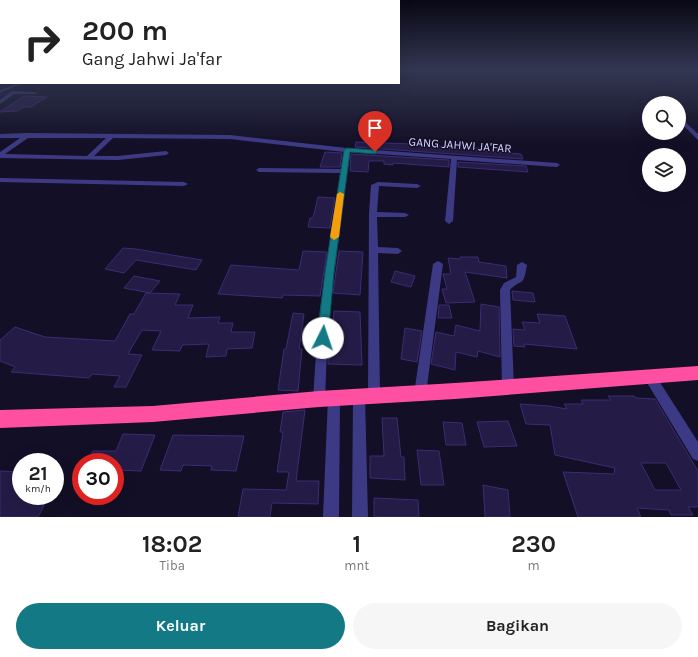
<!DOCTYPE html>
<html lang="id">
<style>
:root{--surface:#fff;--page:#f6f6f6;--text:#222;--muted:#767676;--accent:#137a85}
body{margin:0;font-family:Karla,sans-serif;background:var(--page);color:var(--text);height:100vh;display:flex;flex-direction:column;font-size:15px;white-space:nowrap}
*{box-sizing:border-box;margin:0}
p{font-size:13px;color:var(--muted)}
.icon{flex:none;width:22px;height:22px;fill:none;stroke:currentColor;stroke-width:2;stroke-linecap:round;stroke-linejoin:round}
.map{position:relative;height:517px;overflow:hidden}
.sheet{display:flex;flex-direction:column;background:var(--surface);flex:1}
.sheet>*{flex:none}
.guide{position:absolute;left:0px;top:0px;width:400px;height:84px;box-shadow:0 4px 16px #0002;background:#fff;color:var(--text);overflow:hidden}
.controls{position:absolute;left:642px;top:96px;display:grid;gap:8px}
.controls a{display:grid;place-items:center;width:44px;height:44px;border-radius:50%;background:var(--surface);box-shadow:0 4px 16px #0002;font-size:20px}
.speed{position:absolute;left:12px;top:453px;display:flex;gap:8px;font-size:20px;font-weight:700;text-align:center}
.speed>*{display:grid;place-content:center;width:52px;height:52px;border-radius:50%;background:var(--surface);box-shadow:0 4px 16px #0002;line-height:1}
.speed small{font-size:10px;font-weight:400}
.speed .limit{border:6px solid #d22;background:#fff;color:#111}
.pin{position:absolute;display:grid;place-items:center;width:34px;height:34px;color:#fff;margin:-41px -17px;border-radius:50% 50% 50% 0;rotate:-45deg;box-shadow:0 0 4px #0007}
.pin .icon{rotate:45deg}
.me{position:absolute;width:44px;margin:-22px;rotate:4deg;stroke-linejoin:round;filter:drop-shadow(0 0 3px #0008)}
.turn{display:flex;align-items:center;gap:14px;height:84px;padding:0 16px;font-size:18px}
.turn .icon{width:52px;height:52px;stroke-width:2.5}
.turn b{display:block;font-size:28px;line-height:34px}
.eta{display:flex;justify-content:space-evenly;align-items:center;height:68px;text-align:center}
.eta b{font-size:24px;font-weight:700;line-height:28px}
.cta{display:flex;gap:8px;margin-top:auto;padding:8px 16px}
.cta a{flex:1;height:46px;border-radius:24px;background:var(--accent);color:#fff;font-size:16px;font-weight:700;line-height:46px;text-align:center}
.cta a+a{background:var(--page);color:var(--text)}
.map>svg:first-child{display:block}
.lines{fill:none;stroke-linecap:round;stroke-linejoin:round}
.stream{stroke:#0c2248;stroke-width:1.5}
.building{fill:#241b47;stroke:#3b2d73;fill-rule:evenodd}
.street{fill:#3d3a85;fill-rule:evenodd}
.highway{fill:#ff4fa3;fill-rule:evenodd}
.route{fill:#137a85;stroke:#0c4f56}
.slow{fill:#f59e0b}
.labels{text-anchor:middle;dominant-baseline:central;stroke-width:3;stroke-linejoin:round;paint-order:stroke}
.street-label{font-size:12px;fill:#d9d4ff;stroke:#130f26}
</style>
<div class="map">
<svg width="698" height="517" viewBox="0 0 698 517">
<rect width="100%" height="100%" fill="#130f26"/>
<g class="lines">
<path class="stream" d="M 0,96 L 28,83"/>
</g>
<path class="building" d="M 24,96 L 47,97 L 31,107 L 23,107 L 17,111 L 0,112 Z
M 356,142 L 415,144 L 442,146 L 442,148 L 469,149 L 469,148 L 481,148 L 482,151 L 521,154 L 523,159 L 355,147 Z
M 325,152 L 342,153 L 340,167 L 320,167 Z
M 351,154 L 449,160 L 449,167 L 393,163 L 393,165 L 384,164 L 384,161 L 369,161 L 368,172 L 350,171 Z
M 458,162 L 526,166 L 528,172 L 458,167 Z
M 318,197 L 335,198 L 330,228 L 308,227 L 310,218 L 313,218 Z
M 123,248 L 136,249 L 202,260 L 196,270 L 136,260 L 124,273 L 105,269 Z
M 303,251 L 327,252 L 320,296 L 283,295 L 282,298 L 218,294 L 231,265 L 299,270 Z
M 339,251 L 363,252 L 360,295 L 333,293 Z
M 460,257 L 478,257 L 479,262 L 506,266 L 507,278 L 465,272 L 475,302 L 446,303 L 442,289 L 447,289 L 443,274 L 451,274 L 448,258 L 460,259 Z
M 395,271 L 415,276 L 411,287 L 391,282 Z
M 134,276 L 160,281 L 150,293 L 124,288 Z
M 512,291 L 533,293 L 535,302 L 513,300 Z
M 146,293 L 180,294 L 175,305 L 193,305 L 188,318 L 220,317 L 218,323 L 233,323 L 231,332 L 255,332 L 252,348 L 227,349 L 226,356 L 206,357 L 209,344 L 182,345 L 180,351 L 152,350 L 161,331 L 142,330 L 128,354 L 142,355 L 126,387 L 114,387 L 120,376 L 92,374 L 89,378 L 11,372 L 15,367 L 0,361 L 0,340 L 15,327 L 45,337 L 115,341 L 130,314 L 134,314 Z
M 481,304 L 499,307 L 500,357 L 478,351 L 477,357 L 456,352 L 455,370 L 431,364 L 436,332 L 454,336 L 456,325 L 480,331 Z
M 439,305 L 449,305 L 452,318 L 438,318 Z
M 334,311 L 360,312 L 362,365 L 328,364 L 329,328 L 333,328 Z
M 293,313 L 304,314 L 299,349 L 302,349 L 298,391 L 278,390 L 284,349 L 286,349 Z
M 537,314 L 565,316 L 577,349 L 524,344 L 525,347 L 514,346 L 513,329 L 525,330 L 522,322 L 540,323 Z
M 405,328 L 422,331 L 417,362 L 401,359 Z
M 608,396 L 634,396 L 636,398 L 655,399 L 698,471 L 698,507 L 688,507 L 693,515 L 671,515 L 669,510 L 637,508 L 641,517 L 578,517 L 563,472 L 614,474 L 615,468 L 555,455 L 550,425 L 526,424 L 520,404 L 549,406 L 567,409 L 564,404 L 583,404 L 581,400 L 611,400 ZM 641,463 L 666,463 L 681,490 L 655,490 Z
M 305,410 L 296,481 L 319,481 L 318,504 L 272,503 L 270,517 L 238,517 L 243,489 L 286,490 L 289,472 L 277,472 L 283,432 L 280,432 L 283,412 Z
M 382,418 L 397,418 L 401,457 L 404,457 L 405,480 L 370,478 L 370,456 L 384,456 Z
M 508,421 L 517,446 L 484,447 L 477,422 Z
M 443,422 L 462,423 L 466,445 L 446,445 Z
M 123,434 L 155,435 L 141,471 L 115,470 L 115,462 L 87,462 L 93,451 L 116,451 Z
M 173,435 L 244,436 L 236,471 L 211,470 L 212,466 L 183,465 L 181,471 L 160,470 Z
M 417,450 L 439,451 L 444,485 L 421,485 Z
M 0,471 L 21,472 L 21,496 L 49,496 L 38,517 L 0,517 Z
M 483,485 L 508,490 L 510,517 L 485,517 Z
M 374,498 L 418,500 L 419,517 L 374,517 Z"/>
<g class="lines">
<path class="street" d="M 18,83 L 24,83 L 0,93 L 0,90 Z
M 12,91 L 35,92 L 37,93 L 35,94 L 14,94 L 0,104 L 0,100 Z
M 668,101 L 671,102 L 672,103 L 665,103 Z
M 679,116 L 698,134 L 698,140 L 679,121 Z
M 28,133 L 230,135 L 347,148 L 557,163 L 560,165 L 557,167 L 457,160 L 453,221 L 449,224 L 445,221 L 451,159 L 350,152 L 328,323 L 325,399 L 323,403 L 319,405 L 315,403 L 313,399 L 318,323 L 340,173 L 259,172 L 256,170 L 259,168 L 341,169 L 344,152 L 230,139 L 113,138 L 94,156 L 118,156 L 166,151 L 169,153 L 166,155 L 118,160 L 0,158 L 0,152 L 20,138 L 0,138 L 0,134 ZM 28,138 L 106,138 L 87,156 L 5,154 Z
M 0,178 L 184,182 L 188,184 L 184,186 L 0,182 Z
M 378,182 L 417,184 L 421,186 L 417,188 L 379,186 L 377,212 L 405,213 L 409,215 L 405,217 L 377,217 L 378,247 L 398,248 L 402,251 L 398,254 L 378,253 L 380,396 L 378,400 L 374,402 L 370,400 L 368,396 L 369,214 L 371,185 Z
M 438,261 L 443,264 L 426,394 L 424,398 L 420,400 L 416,398 L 414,394 L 433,264 Z
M 522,262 L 527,265 C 523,289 522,277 510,290 L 514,387 L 512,391 L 508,393 L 504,391 L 502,387 L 500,290 L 504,283 L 516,277 L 517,265 Z
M 650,372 L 654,373 L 698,442 L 698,461 L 693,459 L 646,381 L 644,377 L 646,373 Z
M 359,390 L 363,392 L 365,396 L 368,517 L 352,517 L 353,396 L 355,392 Z
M 334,392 L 338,394 L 340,398 L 339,517 L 323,517 L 328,398 L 330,394 Z"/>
<path class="highway" d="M 698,366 L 698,380 L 455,399 L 319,407 L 153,422 L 0,428 L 0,410 L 153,406 L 319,391 L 455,383 Z"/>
</g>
<linearGradient id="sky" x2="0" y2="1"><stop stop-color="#0a0815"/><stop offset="0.49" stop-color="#333752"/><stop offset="1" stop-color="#333752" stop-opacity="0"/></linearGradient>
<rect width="698" height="144" fill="url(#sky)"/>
<path class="route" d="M 347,148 L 375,150 L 378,152 L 375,154 L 350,152 L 334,272 L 328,338 L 327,341 L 323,343 L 319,341 L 317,338 L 325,272 L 344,150 Z"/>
<path class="slow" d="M 340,192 L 344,194 L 339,237 L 334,240 L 330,237 L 337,194 Z"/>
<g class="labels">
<g class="street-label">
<text transform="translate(460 145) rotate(4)">GANG JAHWI JA'FAR</text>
</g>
</g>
</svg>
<div class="controls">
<a><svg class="icon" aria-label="search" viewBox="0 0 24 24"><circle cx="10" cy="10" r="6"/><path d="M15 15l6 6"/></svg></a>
<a><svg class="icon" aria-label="layers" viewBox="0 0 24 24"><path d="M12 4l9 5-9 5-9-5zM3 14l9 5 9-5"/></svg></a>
</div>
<div class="speed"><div>21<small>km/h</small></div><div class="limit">30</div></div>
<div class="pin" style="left:375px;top:152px;background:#d93025"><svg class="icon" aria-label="arrive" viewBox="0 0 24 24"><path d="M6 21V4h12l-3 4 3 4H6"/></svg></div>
<svg class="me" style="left:323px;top:338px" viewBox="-20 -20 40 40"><circle r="19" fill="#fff"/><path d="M0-13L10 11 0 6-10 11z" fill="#137a85"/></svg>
<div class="guide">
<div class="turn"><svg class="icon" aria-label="right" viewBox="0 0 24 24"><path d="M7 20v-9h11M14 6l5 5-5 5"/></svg><div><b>200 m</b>Gang Jahwi Ja'far</div></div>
</div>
</div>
<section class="sheet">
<div class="eta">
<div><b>18:02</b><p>Tiba</p></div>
<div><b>1</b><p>mnt</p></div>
<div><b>230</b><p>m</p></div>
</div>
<div class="cta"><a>Keluar</a><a>Bagikan</a></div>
</section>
